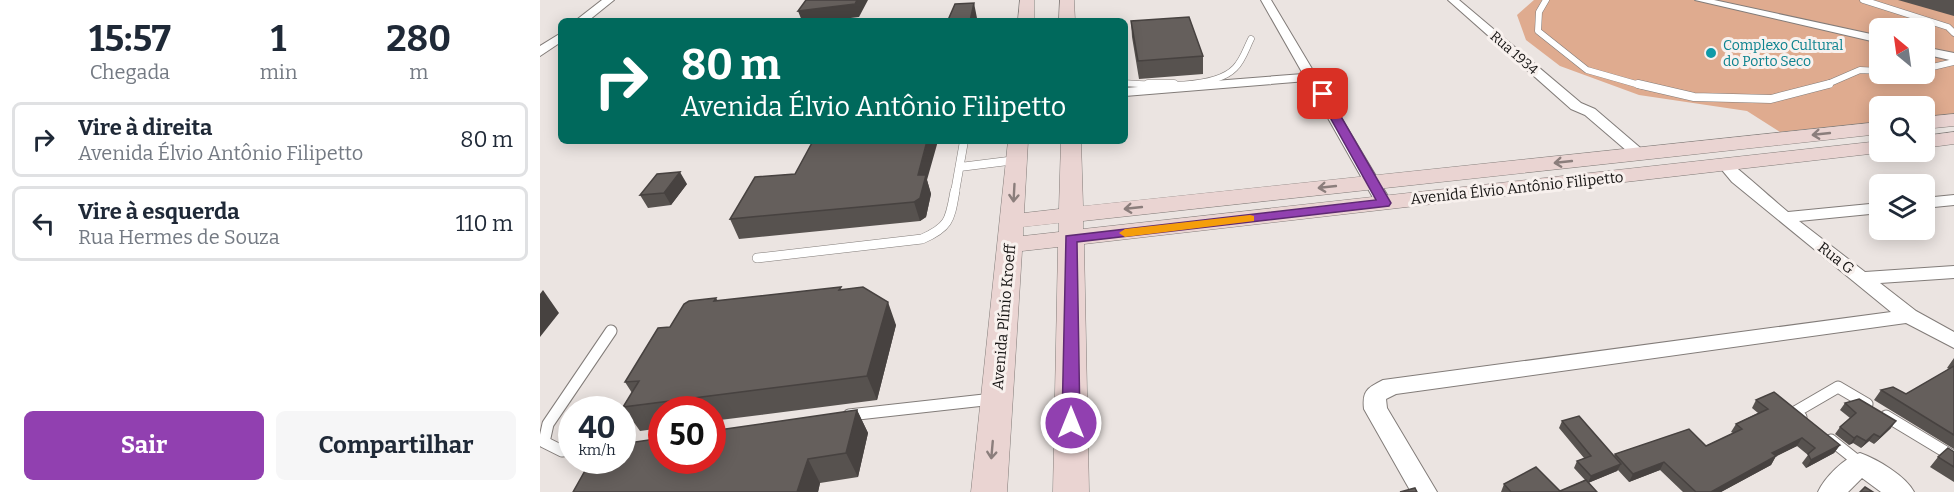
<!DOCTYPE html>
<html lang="pt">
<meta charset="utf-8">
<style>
:root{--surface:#fff;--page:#f6f6f7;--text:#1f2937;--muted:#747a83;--line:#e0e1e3;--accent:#9140b0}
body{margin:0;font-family:Bitter,serif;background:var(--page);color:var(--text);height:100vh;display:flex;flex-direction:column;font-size:22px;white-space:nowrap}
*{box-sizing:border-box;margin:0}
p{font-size:20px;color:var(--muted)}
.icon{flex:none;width:33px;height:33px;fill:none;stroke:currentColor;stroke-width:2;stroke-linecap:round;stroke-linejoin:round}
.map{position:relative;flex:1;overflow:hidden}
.details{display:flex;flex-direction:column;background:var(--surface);width:540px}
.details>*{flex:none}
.banner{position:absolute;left:18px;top:18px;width:570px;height:126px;border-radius:9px;box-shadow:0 3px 15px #0003;background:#00695c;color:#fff;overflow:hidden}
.needle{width:39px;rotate:331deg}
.fabs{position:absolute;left:1329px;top:18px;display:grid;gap:12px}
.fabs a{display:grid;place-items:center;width:66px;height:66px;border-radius:9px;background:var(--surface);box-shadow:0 3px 15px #0003;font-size:30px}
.speed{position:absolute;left:18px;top:396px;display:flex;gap:12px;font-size:30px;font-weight:700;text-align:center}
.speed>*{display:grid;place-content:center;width:78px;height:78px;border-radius:50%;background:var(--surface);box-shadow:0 3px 15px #0003;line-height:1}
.speed small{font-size:15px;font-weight:400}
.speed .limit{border:9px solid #d22;background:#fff;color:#111}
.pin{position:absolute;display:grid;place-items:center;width:51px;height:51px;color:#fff;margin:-26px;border-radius:12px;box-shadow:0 3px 9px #0006}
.me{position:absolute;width:66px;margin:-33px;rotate:0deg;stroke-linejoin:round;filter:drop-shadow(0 0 4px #0008)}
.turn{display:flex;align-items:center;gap:21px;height:126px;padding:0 24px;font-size:27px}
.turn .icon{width:78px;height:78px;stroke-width:2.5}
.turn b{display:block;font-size:42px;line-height:51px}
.eta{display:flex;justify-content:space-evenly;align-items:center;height:102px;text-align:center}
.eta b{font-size:36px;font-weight:700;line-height:42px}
.button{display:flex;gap:12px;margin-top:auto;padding:12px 24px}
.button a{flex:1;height:69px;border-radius:9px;background:var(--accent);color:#fff;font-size:24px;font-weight:700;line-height:69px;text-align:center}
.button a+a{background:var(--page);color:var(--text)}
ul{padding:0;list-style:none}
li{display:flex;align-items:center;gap:18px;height:75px;margin:0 12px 9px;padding:0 12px;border:3px solid var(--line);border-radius:9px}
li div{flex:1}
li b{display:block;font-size:22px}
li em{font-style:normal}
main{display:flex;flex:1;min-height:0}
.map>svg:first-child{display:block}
.green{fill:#dfab8f;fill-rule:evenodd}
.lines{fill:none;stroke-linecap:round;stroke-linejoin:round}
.lane-far3-casing{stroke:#827c79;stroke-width:7}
.lane-far2-casing{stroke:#827c79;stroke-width:9}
.lane-far1-casing{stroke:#827c79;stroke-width:10}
.lane-casing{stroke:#827c79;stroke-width:13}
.street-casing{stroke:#827c79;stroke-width:2}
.secondary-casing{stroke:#827c79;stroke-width:1}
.lane-far3{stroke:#fff;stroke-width:6}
.lane-far2{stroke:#fff;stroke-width:8}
.lane-far1{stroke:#fff;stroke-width:9}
.lane{stroke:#fff;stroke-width:11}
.street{fill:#fff;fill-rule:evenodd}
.secondary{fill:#ead4d2;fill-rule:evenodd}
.wall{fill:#57524f}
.shaded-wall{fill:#474240}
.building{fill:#655f5c;stroke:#474240;stroke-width:1.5}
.oneway{stroke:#8b7e7c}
.route{fill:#9140b0;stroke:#5e2a72;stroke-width:1.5}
.slow{fill:#f59e0b}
.culture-dot{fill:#0f9aa8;stroke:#f8f1ee;stroke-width:2}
.labels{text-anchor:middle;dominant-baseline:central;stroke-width:6;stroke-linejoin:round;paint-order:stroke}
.far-culture-label{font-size:14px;fill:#0d838f;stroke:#f8f1ee;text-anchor:start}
.far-street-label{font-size:14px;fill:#171514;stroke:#f8f1ee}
.street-label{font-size:15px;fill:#171514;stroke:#f8f1ee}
</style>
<main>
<section class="details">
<div class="eta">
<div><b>15:57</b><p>Chegada</p></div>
<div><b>1</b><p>min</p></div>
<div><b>280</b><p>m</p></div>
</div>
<ul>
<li><svg class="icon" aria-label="right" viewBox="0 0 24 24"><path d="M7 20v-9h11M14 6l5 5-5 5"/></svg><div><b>Vire à direita</b><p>Avenida Élvio Antônio Filipetto</p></div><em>80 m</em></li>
<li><svg class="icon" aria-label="left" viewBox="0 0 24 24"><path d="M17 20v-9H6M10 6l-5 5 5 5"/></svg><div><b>Vire à esquerda</b><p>Rua Hermes de Souza</p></div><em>110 m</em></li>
</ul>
<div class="button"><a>Sair</a><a>Compartilhar</a></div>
</section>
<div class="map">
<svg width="1414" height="492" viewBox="0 0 1414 492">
<rect width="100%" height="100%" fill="#ebe4e1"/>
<path class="green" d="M 994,0 L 1414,0 L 1414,114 L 1385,117 L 1384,106 L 1340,106 L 1339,122 L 1240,132 L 1207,111 L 1099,95 L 1020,66 L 986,40 L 977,15 ZM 1340,28 L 1384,28 L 1384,74 L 1340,74 Z"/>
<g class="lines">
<g class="lane-far3-casing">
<path id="lane-far3" d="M 1006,0 L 999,12 L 998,31 L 1047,70 L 1103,86
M 1323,0 L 1408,27 L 1414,33
M 1384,69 L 1414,62
M 585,83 C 613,85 674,90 695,68 C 703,60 706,49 711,39
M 1283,86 L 1320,70 L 1340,71"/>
</g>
<g class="lane-far2-casing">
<path id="lane-far2" d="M 608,84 L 634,84
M 1098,84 L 1154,97 L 1231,99 L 1289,84
M 420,167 L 476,160
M 415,192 L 424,141"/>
</g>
<g class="lane-far1-casing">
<path id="lane-far1" d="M 217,258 L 382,239 C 410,227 410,219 415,191"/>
</g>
<g class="lane-casing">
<path id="lane" d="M 309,415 L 453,399
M 1346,416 L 1414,457
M 1261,417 L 1255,412 L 1298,387 L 1327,404
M 1291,440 L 1320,463
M 32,450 L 22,451 L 4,442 L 8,424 L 71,331"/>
</g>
<g class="street-casing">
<path id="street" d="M 62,0 L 74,0 L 48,21 L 35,21 Z
M 721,0 L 731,0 L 852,203 L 850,207 L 838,207 L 836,203 L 767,81 L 585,96 L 585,88 L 763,74 Z
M 908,0 L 919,0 L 1041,103 L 1055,109 L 1104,151 L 1107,154 L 1104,157 L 1094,157 L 1045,115 L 1031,109 Z
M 1155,0 L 1174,0 L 1340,36 L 1340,43 Z
M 21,33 L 21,42 L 0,56 L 0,46 Z
M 1384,47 L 1414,53 L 1414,61 L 1384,54 Z
M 1185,159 C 1190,161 1238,204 1248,212 L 1340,203 L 1340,213 L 1259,221 L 1325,272 L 1414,266 L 1414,278 L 1340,283 L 1376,311 L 1414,332 L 1414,348 L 1366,323 L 856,394 L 846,399 L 847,408 L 897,492 L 871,492 L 824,409 C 822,391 827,388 843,380 L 1351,312 L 1192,182 L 1177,164 Z
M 1414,195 L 1414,205 L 1384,208 L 1384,198 Z
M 1320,453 C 1337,459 1366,476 1374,492 L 1341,492 L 1322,478 L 1308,492 L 1278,492 C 1285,477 1304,458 1320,453 Z"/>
</g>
<g class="secondary-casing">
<path id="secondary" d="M 480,0 L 494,0 L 494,21 L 478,21 Z
M 520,0 L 534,0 L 535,21 L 519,21 Z
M 1414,114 L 1414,126 L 1384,129 L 1384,117 Z
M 1340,122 L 1340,134 L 543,221 L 543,229 L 1340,141 L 1340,152 L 1347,152 L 544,244 L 549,492 L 513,492 L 518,247 L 482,251 L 467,492 L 431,492 L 468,141 L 488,141 L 484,213 L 519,209 L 521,141 L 541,141 L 543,206 ZM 519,223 L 519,232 L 483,236 L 483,227 Z
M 1414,132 L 1414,144 L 1384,148 L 1384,136 Z"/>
</g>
<use href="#lane-far3" class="lane-far3"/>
<use href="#lane-far2" class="lane-far2"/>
<use href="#lane-far1" class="lane-far1"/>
<use href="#lane" class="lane"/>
<use href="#street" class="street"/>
<use href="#secondary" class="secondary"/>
</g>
<path class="wall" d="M 1358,0 L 1414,0 L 1414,16 Z
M 591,21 L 663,56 L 663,74 L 599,79 L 592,37 Z
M 387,180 L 391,194 L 386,217 L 380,221 L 199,239 L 190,219 Z
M 147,184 L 131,205 L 108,208 L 100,195 Z
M 302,289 L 356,325 L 337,400 L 172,421 L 172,410 L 122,410 L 122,428 L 100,431 L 83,407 L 92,393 L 85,382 L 176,298 L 178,301 Z
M 1414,358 L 1414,449 L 1334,400 L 1341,390 L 1366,394 L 1409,369 L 1407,368 Z
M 1216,400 L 1300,445 L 1294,453 L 1266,468 L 1262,463 L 1268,455 L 1257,446 L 1236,456 L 1231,465 L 1181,492 L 1143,492 L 1120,470 L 1089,482 L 1078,470 L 1077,471 L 1048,483 L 1057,492 L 961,492 L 964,484 L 1020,491 L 1045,480 L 1034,468 L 1037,461 L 1044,458 L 1019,428 L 1022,421 L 1074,456 L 1075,454 L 1166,446 L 1193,433 L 1191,432 L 1196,424 L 1218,413 L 1212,408 Z
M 1305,403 L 1351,428 L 1334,444 L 1329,441 L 1321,448 L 1313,443 L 1309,445 L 1295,434 L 1300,427 L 1310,418 L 1300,410 Z
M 317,410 L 328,433 L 318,477 L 280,483 L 278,492 L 33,492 Z
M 1414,452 L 1414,482 L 1390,467 L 1398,457 Z"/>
<path class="shaded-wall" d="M 317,0 L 328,0 L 319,17 L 286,21 L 262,21 L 258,11 Z
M 434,3 L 437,18 L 437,21 L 430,21 Z
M 387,141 L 398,141 L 387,180 L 391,194 L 386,217 L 380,221 L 374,202 L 378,175 Z
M 140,172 L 147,184 L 131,205 L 124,193 Z
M 3,290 L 19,313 L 0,337 L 0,294 Z
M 348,302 L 356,325 L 337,400 L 327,376 Z
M 317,410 L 328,433 L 318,477 L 306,453 Z
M 1356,421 L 1351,428 L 1334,444 L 1340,437 Z
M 1334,434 L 1329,441 L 1321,448 L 1326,441 Z
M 1317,436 L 1313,443 L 1309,445 L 1314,438 Z
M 1262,438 L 1257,446 L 1227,461 L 1232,453 Z
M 1300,445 L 1294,453 L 1266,468 L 1271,460 Z
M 1236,456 L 1231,465 L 1181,492 L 1171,492 Z
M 268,459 L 280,483 L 278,492 L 257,492 Z
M 1124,462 L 1120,470 L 1089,482 L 1093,474 Z
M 1081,464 L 1077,471 L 1048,483 L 1051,476 Z"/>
<path class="building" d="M 266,0 L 317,0 L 315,4 L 258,11 Z
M 434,3 L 430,21 L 387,21 L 408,20 L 415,4 Z
M 649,17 L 663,56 L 598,61 L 591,21 Z
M 273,141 L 387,141 L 378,175 L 386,175 L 380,198 L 374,202 L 190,219 L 215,177 L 255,174 Z
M 140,172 L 124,193 L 100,195 L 117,174 Z
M 301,287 L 299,290 L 323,287 L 348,302 L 327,376 L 83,407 L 99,381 L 85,382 L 118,328 L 130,327 L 144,304 L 149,301 L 176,298 L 174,301 Z
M 1414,366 L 1414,435 L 1341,390 L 1353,387 L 1366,394 Z
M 1234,392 L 1300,445 L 1271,460 L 1268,454 L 1275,448 L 1262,438 L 1232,453 L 1236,456 L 1171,492 L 1156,492 L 1124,462 L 1093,474 L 1075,454 L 1149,429 L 1166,446 L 1202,429 L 1196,424 L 1228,409 L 1216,400 Z
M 1319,399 L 1356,421 L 1340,437 L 1334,434 L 1326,441 L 1317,436 L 1314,438 L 1300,427 L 1316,413 L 1305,403 Z
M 317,410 L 306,453 L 268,459 L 257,492 L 33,492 L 51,460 L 82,460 L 82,444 L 122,438 L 122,460 L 172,460 L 172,431 Z
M 1039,416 L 1081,464 L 1051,476 L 1037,461 L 1051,456 L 1022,421 Z
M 1408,448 L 1414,452 L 1414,467 L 1398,457 Z
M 996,467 L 1020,491 L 1046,480 L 1057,492 L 971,492 L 964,484 Z
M 1325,487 L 1333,492 L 1320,492 Z
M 875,488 L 877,492 L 860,492 Z"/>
<defs><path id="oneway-shaft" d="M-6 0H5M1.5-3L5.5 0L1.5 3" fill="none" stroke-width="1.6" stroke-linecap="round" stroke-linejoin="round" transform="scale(1.5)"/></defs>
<g class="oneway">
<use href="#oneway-shaft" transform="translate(1281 134) rotate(174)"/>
<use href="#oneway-shaft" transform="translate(1023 162) rotate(174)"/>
<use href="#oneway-shaft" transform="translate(787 187) rotate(174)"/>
<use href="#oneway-shaft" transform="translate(474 193) rotate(93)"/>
<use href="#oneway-shaft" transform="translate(593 208) rotate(174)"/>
<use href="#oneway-shaft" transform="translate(452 450) rotate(95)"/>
</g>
<path class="route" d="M 783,91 L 788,94 L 851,203 L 849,206 L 537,242 L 540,423 L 537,428 L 525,428 L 522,423 L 526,236 L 836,200 L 777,94 Z"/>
<path class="slow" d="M 710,215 L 714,216 L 714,221 L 585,237 L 579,233 L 585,229 Z"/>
<circle class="culture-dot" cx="1171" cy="53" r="6"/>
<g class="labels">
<g class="far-culture-label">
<text x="1183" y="45">Complexo Cultural<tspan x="1183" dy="16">do Porto Seco</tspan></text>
</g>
<g class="far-street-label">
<text transform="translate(974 53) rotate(41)">Rua 1934</text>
</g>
<g class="street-label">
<text transform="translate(977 188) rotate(-6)">Avenida Élvio Antônio Filipetto</text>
<text transform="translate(1296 258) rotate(38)">Rua G</text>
<text transform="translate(464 317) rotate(-85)">Avenida Plínio Kroeff</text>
</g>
</g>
</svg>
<div class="fabs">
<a><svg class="needle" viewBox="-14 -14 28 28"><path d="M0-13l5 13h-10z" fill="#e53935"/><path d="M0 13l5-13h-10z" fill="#747a83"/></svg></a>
<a><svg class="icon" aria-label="search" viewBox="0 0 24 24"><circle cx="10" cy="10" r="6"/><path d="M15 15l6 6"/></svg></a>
<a><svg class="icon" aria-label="layers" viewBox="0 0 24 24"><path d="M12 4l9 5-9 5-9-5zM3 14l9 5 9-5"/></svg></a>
</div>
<div class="speed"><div>40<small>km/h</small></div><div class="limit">50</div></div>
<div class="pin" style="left:783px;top:94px;background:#d93025"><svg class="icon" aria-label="arrive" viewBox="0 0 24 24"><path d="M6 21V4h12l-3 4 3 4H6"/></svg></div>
<svg class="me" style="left:531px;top:423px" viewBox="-20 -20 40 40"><circle r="17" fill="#9140b0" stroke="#fff" stroke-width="3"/><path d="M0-11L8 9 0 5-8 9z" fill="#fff"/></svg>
<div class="banner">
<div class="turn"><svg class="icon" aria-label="right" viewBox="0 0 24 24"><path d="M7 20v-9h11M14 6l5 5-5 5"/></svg><div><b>80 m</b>Avenida Élvio Antônio Filipetto</div></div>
</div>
</div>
</main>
